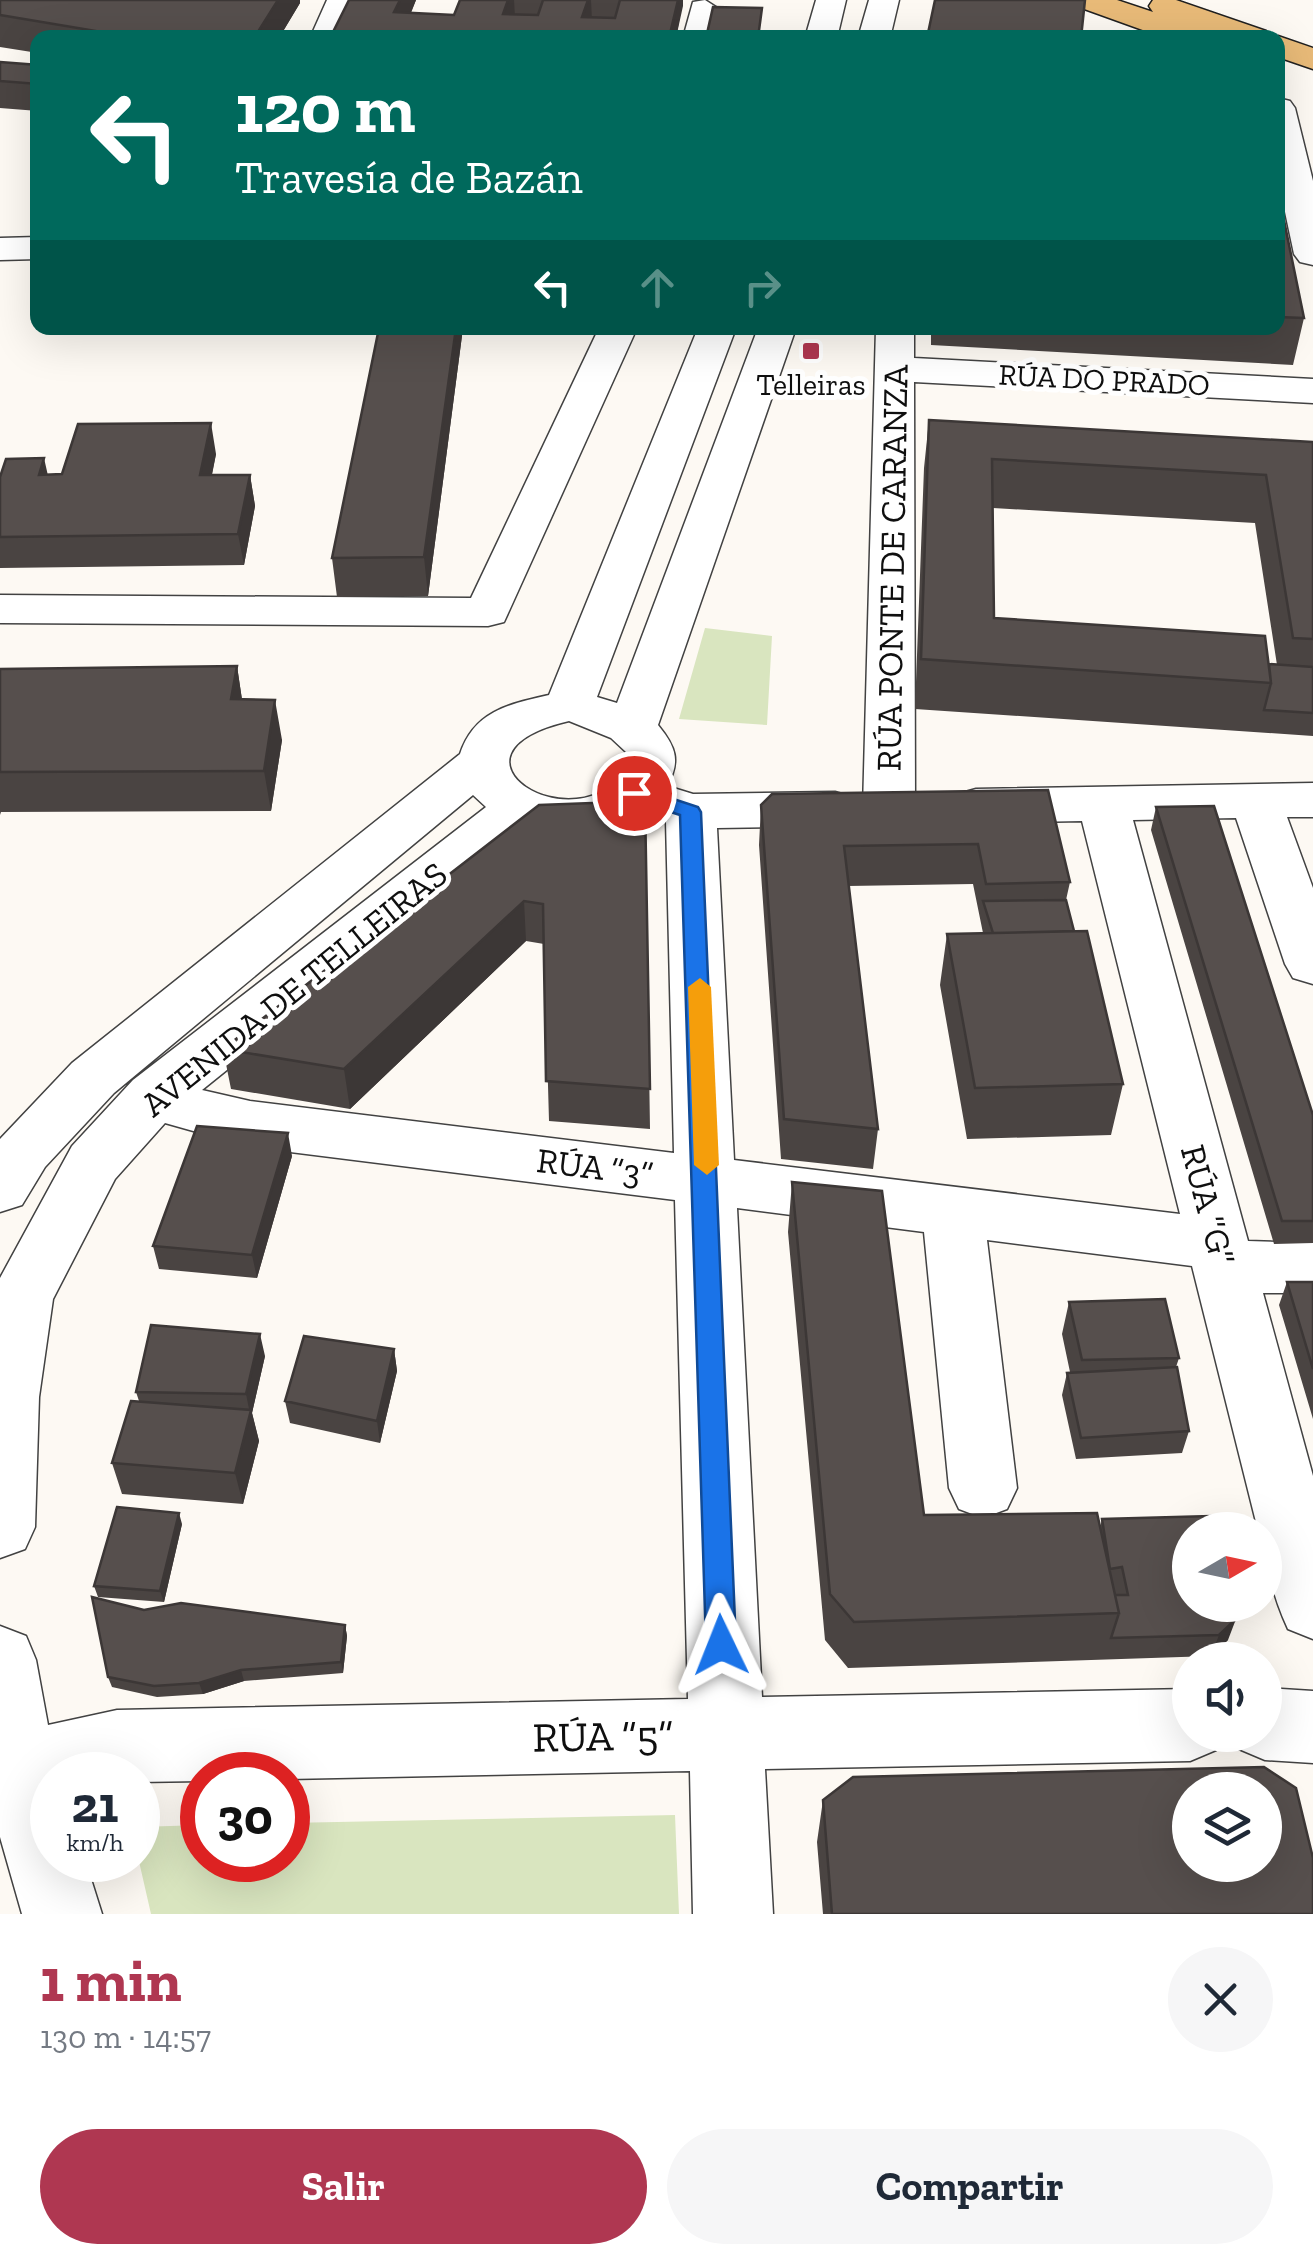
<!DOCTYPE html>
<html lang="es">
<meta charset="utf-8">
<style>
:root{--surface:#fff;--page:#f6f6f7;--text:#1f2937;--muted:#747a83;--accent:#af3751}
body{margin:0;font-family:"Zilla Slab",serif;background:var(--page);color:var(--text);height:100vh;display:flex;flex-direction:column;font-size:38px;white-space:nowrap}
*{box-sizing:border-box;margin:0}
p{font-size:32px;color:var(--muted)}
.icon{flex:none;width:55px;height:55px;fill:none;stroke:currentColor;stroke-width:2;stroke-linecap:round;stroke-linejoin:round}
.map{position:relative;height:1914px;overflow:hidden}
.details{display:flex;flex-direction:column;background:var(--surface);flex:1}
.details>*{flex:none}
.hud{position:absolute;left:30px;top:30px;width:1255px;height:305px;border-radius:20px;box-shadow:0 10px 40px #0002;background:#00695c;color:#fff;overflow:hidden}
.needle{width:65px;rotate:81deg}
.controls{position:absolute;left:1172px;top:1512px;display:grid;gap:20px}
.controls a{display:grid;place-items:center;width:110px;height:110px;border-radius:50%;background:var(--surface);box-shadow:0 10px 40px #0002;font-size:50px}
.speed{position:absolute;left:30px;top:1752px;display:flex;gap:20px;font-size:50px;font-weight:700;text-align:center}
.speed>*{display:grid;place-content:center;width:130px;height:130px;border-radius:50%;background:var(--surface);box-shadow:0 10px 40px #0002;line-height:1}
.speed small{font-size:25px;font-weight:400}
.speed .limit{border:15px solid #d22;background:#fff;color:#111}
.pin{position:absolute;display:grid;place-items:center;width:85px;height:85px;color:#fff;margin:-42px;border:5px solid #fff;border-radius:50%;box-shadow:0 2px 10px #0007}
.me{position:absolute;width:110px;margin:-55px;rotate:358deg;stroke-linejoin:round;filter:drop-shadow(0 0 8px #0008)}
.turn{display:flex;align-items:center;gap:35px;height:210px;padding:0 40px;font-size:45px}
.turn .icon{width:130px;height:130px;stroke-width:2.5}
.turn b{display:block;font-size:70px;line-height:85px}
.lanes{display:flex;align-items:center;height:95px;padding:0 40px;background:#0003;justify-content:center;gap:50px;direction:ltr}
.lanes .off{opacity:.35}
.round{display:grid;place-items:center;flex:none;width:105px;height:105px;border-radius:52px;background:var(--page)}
.summary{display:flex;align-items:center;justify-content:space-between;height:170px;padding:0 40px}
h1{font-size:60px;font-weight:700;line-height:75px;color:var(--accent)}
.action{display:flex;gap:20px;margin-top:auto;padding:20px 40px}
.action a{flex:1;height:115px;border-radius:60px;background:var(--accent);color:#fff;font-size:40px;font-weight:700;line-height:115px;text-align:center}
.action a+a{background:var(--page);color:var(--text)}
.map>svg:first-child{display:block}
.green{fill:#d9e5bf}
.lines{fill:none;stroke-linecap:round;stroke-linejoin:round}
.minor-casing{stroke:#424242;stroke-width:3}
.major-casing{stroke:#202020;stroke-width:3}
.minor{fill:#fff;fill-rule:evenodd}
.major{fill:#e8ba78;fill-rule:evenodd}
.wall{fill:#4a4442;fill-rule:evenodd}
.shaded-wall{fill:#3c3736}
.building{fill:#564f4d;stroke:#3c3736;stroke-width:2.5;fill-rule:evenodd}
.route{fill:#1a73e8;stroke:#114b97;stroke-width:2.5}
.slow{fill:#f59e0b}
.poi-dot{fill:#af3751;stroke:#fff;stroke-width:4}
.labels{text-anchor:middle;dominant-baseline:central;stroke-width:10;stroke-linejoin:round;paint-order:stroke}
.far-street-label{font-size:30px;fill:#0f0f0f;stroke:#fff}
.far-poi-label{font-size:30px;fill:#0f0f0f;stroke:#fff}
.street-label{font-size:35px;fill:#0f0f0f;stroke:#fff}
.near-street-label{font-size:42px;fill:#0f0f0f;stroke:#fff}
</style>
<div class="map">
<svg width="1313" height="1914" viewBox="0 0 1313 1914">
<rect width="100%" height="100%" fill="#fdf9f3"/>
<path class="green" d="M 705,628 L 772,636 L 767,725 L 679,719 Z
M 675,1815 L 679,1914 L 151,1914 L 138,1857 L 138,1827 L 202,1825 L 202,1860 L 288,1860 L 288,1823 Z"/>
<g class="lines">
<g class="minor-casing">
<path id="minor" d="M 327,0 L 357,0 L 342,38 L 310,38 Z
M 705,0 L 719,9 L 715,38 L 683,38 L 693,2 Z
M 816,0 L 846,0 L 837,38 L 805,38 Z
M 869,0 L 899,0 L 890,38 L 858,38 Z
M 1278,98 L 1290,101 L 1295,108 L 1313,181 L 1313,265 L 1300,262 L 1294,254 L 1278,179 Z
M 38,237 L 38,259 L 0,260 L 0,238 Z
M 599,328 L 637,328 L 504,622 L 488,626 L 0,623 L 0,595 L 471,598 Z
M 698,328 L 736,328 L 597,697 L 617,703 L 758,328 L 796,328 L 658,725 C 676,747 681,761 667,786 L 693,794 L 835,792 L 853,797 L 861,809 L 853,821 L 835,826 L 717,828 L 734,1160 L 1180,1214 L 1082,821 L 976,823 L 958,818 L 950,806 L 958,794 L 976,789 L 1313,783 L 1313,817 L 1287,817 L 1313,888 L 1313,984 L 1293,978 L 1285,964 L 1236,818 L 1133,820 L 1248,1241 L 1313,1243 L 1313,1293 L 1263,1293 L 1313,1476 L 1313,1639 L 1288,1629 C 1273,1597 1265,1565 1265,1530 L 1258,1530 L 1192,1266 L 987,1240 L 1017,1488 L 1007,1509 L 983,1518 L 959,1509 L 949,1488 L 924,1232 L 737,1208 L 762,1697 L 1190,1689 L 1190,1735 L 1223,1735 L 1216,1750 L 1190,1761 L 765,1769 L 773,1914 L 693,1914 L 690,1771 L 288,1779 L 288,1775 L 202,1775 L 202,1781 L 138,1782 L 138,1775 L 52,1775 L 52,1860 L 85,1860 L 102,1914 L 22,1914 L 0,1837 L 0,1626 L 26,1636 L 36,1660 L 48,1725 L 117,1710 L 688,1699 L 675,1200 L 250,1147 L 165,1123 L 115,1179 L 53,1299 L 39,1397 L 35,1527 L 25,1549 L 0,1558 L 0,1278 L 72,1146 L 133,1080 L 486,807 L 473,795 L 114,1093 L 45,1167 L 22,1205 L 0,1212 L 0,1139 L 72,1063 L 460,754 C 474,711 509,704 549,695 ZM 569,721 L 611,738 L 626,752 L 627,768 C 576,848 427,754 569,721 ZM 640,813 L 666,821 L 674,1153 L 250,1101 L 202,1090 L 527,828 L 583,834 Z
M 876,328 L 914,328 L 914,358 L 1313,379 L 1313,403 L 914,382 L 915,808 L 907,820 L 889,825 L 871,820 L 863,808 Z
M 1265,1688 L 1313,1691 L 1313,1763 L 1265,1760 L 1239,1749 L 1232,1735 L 1265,1735 Z"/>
</g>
<g class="major-casing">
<path id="major" d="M 1072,0 L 1117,0 L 1153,12 L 1149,6 L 1153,0 L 1176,0 L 1266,31 L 1270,38 L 1224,38 L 1209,32 L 1212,38 L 1165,38 L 1076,6 Z
M 1278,36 L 1313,48 L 1313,69 L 1278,57 L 1278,38 L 1274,38 Z"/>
</g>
<use href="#minor" class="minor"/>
<use href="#major" class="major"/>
</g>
<path class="wall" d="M 0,0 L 300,0 L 300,3 L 279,38 L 38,38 L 38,53 L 0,47 Z
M 349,0 L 416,0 L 411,13 L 454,15 L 460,0 L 683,0 L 676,38 L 330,38 Z
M 0,62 L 38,65 L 38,111 L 0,108 Z
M 1278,191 L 1304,318 L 1293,365 L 931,345 L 931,328 L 1278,328 Z
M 463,328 L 428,596 L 337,597 L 332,558 Z
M 929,420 L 1313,442 L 1313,736 L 915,709 L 924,468 ZM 993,508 L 1255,523 L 1277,665 L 994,618 Z
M 216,454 L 212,475 L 250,475 L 255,506 L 244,565 L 0,568 L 0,477 L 62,474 Z
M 237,666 L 242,700 L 282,740 L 271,811 L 1,812 L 0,815 L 0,669 Z
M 1048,790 L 1070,882 L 1066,900 L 1074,931 L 1123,1084 L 1111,1135 L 967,1139 L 940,985 L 947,934 L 983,933 L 973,884 L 848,886 L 878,1129 L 873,1169 L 781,1159 L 759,845 L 761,805 Z
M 645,801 L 650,1129 L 549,1121 L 544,944 L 526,941 L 350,1109 L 231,1089 L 223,1049 Z
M 1156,807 L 1313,1115 L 1313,1243 L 1274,1244 L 1151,830 Z
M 292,1156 L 257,1278 L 159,1269 L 153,1246 Z
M 792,1182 L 924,1515 L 1100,1528 L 1102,1519 L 1228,1640 L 1211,1656 L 848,1668 L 825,1640 L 788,1232 Z
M 1287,1282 L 1313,1282 L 1313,1419 L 1279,1305 Z
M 1069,1302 L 1179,1358 L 1176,1367 L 1189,1431 L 1182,1453 L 1076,1459 L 1062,1395 L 1067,1373 L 1070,1372 L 1062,1334 Z
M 394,1349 L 397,1371 L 380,1443 L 290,1423 L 285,1401 Z
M 265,1356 L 252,1413 L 259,1441 L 243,1504 L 122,1494 L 112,1463 L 139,1401 L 136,1392 Z
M 182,1524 L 164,1602 L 98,1597 L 94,1586 Z
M 144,1610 L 345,1625 L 347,1636 L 343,1673 L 244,1681 L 203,1694 L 157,1697 L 112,1687 L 108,1677 Z
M 823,1800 L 1313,1914 L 823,1914 L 817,1842 Z"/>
<path class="shaded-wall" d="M 278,0 L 300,0 L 300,3 L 279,38 L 254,38 Z
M 400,0 L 416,0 L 402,33 L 394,12 Z
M 508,0 L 514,0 L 515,18 L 503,14 Z
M 588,0 L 591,0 L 592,21 L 582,17 Z
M 678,0 L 683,0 L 683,6 L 676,38 L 669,38 Z
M 456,328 L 463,328 L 428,596 L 424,557 Z
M 211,423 L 216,454 L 205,507 L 200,475 Z
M 44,458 L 51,489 L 39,475 Z
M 250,475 L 255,506 L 244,565 L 238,534 Z
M 237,666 L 243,706 L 231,699 Z
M 275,700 L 282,740 L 271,811 L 264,771 Z
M 524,901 L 526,941 L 350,1109 L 344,1069 Z
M 288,1133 L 292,1156 L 257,1278 L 252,1255 Z
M 260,1334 L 265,1356 L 252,1413 L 259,1441 L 243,1504 L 235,1473 L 250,1414 L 246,1394 Z
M 394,1349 L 397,1371 L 380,1443 L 377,1421 Z
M 179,1513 L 182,1524 L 164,1602 L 160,1591 Z
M 1236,1619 L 1228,1640 L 1211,1656 L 1219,1635 Z
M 345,1625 L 347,1636 L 343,1673 L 341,1662 Z
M 241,1670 L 244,1681 L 203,1694 L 199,1683 Z"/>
<path class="building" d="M 0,0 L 278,0 L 254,38 L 217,38 L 187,33 L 180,38 L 110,38 L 114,34 L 0,15 Z
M 349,0 L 400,0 L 394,12 L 454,15 L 460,0 L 508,0 L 503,14 L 538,15 L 543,0 L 588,0 L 582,17 L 615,18 L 620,0 L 678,0 L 669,38 L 445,38 L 446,34 L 382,32 L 380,38 L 330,38 Z
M 935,0 L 1085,0 L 1081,38 L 927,38 Z
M 713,7 L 762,8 L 758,38 L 706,38 Z
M 0,62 L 38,65 L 38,84 L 0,81 Z
M 1278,191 L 1304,318 L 1278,317 Z
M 379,328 L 456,328 L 424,557 L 332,558 Z
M 929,420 L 1313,442 L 1313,639 L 1293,638 L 1266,475 L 992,459 L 994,618 L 1265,636 L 1271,683 L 921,659 Z
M 211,423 L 200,475 L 250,475 L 238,534 L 0,537 L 0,477 L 6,459 L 44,458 L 39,475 L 62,474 L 78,424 Z
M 1269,664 L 1313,667 L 1313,713 L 1264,710 L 1271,683 Z
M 237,666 L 231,699 L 275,700 L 264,771 L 0,772 L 0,669 Z
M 1048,790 L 1070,882 L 986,884 L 978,844 L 844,846 L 878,1129 L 784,1119 L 761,805 L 772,794 Z
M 645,801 L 650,1089 L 546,1081 L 543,904 L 524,901 L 344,1069 L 223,1049 L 539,805 Z
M 1214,806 L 1313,1115 L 1313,1221 L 1282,1221 L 1156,807 Z
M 1066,900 L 1074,931 L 993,933 L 983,901 Z
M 1087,931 L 1123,1084 L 975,1088 L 947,934 Z
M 197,1126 L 288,1133 L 252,1255 L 153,1246 Z
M 792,1182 L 882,1191 L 924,1515 L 1097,1513 L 1119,1613 L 854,1622 L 830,1594 Z
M 1287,1282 L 1313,1282 L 1313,1369 Z
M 1165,1299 L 1179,1358 L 1082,1360 L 1069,1302 Z
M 151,1325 L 260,1334 L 246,1394 L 136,1392 Z
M 304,1336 L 394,1349 L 377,1421 L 285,1401 Z
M 1177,1367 L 1189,1431 L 1081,1438 L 1067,1373 Z
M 131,1401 L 251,1410 L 235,1473 L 112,1463 Z
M 117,1507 L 179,1513 L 160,1591 L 94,1586 Z
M 1211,1516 L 1214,1530 L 1190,1530 L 1190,1605 L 1233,1605 L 1236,1619 L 1219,1635 L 1111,1638 L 1119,1613 L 1115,1595 L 1128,1595 L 1122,1567 L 1110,1569 L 1102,1519 Z
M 92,1597 L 144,1610 L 181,1603 L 345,1625 L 341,1662 L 241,1670 L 199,1683 L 154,1686 L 108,1677 Z
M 1264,1767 L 1296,1788 L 1313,1858 L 1313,1914 L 832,1914 L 823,1800 L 853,1777 ZM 1190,1790 L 1265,1790 L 1265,1865 L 1190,1865 Z"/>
<path class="route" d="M 634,786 L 698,807 L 701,812 L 736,1645 L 732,1655 L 721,1659 L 710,1655 L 706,1645 L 680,815 L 627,798 L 627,788 Z"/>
<path class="slow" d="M 700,978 L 711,987 L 719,1165 L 707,1175 L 694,1165 L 688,987 Z"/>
<rect class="poi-dot" x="801" y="341" width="20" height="20" rx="5"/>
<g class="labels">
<g class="far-street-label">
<text transform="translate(1104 380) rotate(3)">RÚA DO PRADO</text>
</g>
<g class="far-poi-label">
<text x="811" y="385">Telleiras</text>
</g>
<g class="street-label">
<text transform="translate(892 568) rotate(-89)">RÚA PONTE DE CARANZA</text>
<text transform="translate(294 989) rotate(-39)">AVENIDA DE TELLEIRAS</text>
<text transform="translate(595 1167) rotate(7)">RÚA “3”</text>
<text transform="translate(1208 1205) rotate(75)">RÚA “G”</text>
</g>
<g class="near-street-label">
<text transform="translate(603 1736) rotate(-1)">RÚA “5”</text>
</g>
</g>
</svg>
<div class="controls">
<a><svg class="needle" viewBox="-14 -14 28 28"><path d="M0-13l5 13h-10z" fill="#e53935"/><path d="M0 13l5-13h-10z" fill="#747a83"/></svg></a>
<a><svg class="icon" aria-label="sound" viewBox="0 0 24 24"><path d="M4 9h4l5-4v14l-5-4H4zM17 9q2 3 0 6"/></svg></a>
<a><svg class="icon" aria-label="layers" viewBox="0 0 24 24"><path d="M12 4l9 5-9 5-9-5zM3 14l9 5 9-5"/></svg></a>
</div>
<div class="speed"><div>21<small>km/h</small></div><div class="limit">30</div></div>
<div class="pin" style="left:634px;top:793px;background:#d93025"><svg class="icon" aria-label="arrive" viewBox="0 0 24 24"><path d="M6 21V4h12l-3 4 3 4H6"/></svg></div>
<svg class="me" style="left:721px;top:1645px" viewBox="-20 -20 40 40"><path d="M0-17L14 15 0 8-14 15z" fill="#1a73e8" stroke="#fff" stroke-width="4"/></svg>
<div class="hud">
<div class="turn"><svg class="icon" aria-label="left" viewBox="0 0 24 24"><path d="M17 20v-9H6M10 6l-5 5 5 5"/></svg><div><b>120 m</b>Travesía de Bazán</div></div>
<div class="lanes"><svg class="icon" aria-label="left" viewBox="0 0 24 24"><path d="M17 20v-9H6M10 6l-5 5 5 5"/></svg><svg class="icon off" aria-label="ahead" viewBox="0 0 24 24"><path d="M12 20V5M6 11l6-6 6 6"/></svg><svg class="icon off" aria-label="right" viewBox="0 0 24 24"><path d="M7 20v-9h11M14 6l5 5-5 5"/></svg></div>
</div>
</div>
<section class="details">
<div class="summary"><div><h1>1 min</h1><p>130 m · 14:57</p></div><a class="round"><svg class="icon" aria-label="close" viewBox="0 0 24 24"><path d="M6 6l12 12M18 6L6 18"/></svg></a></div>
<div class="action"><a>Salir</a><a>Compartir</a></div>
</section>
